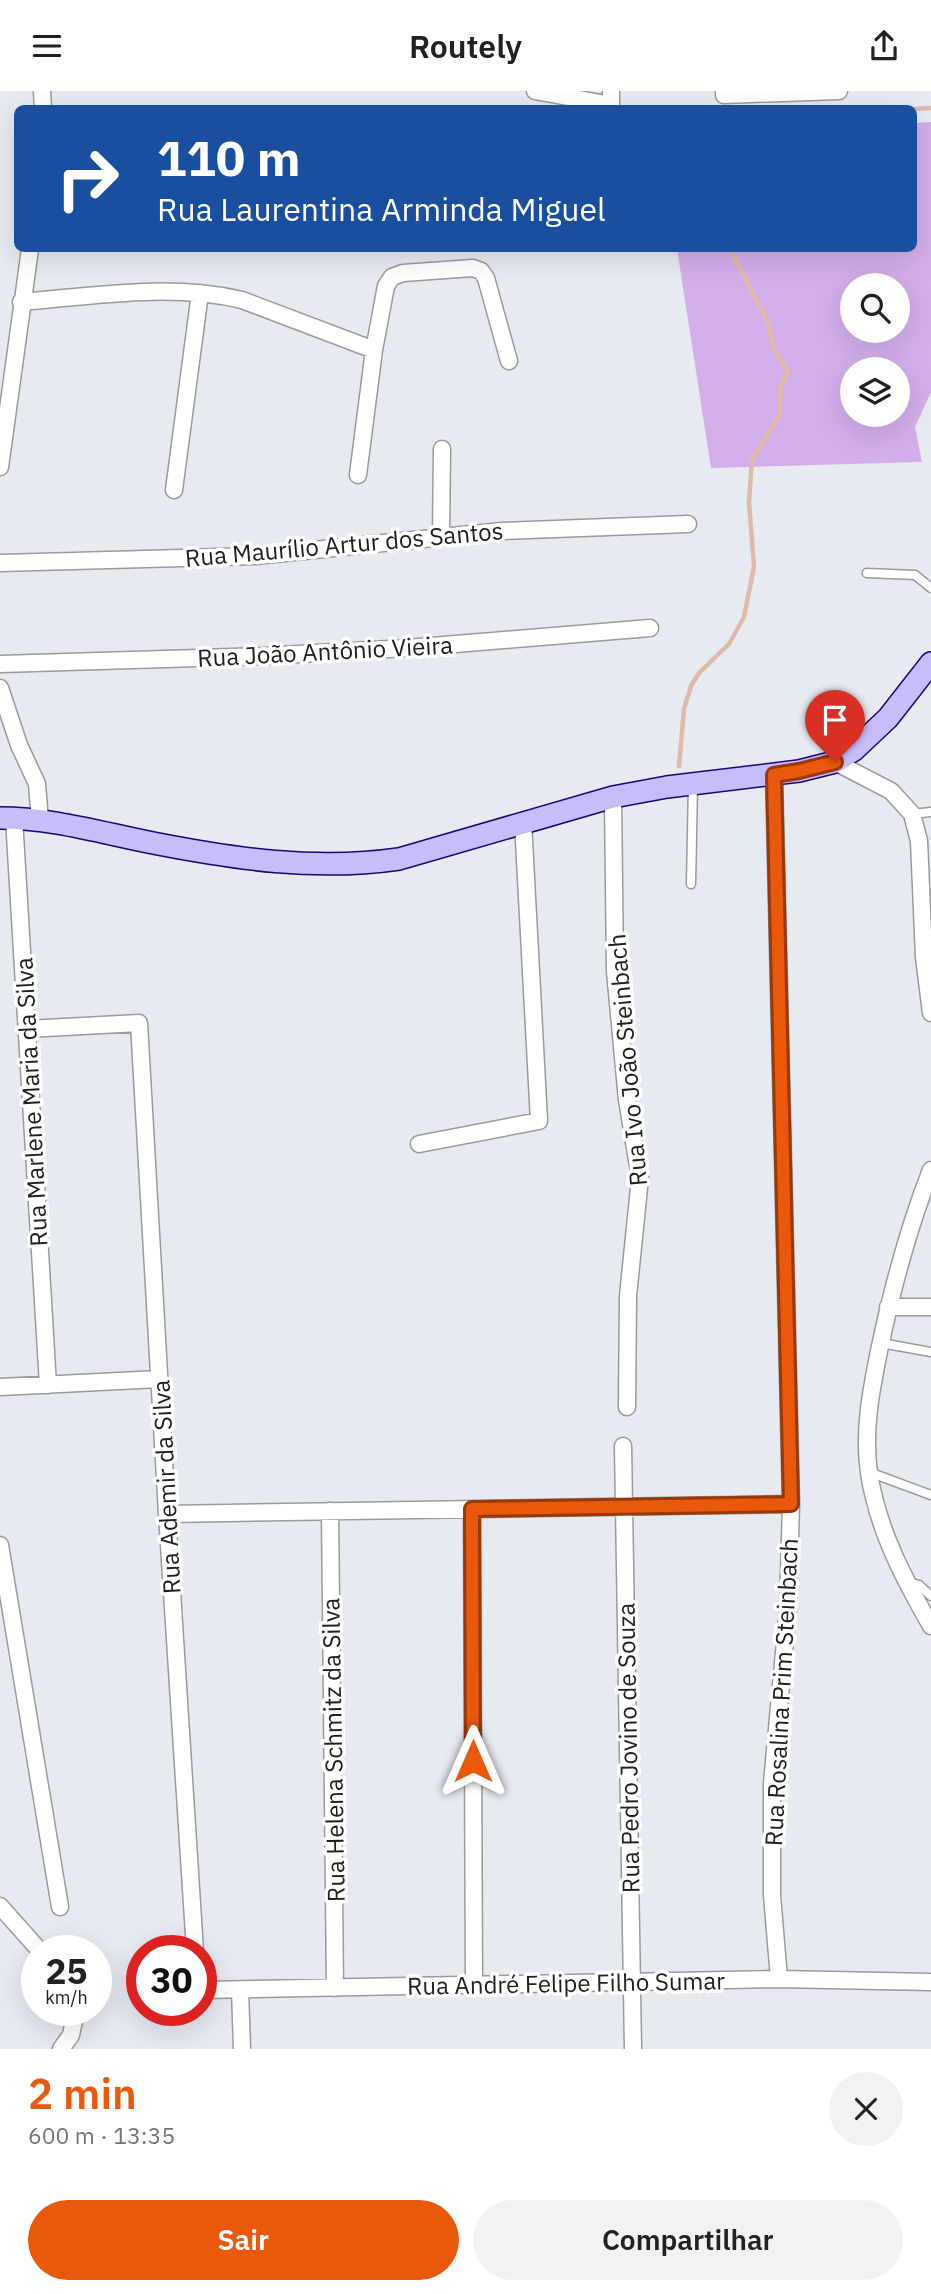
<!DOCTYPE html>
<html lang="pt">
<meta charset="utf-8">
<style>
:root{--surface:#fff;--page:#f2f2f2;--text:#202124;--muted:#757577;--accent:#ea580c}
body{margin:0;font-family:"IBM Plex Sans",sans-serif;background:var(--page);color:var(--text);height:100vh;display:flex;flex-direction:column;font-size:26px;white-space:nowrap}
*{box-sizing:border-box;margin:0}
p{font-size:23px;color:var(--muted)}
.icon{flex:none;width:38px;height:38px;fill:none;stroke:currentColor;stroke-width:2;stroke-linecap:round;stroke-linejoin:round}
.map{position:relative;height:1958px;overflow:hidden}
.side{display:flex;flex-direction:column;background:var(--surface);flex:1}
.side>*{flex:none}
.hud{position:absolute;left:14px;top:14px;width:903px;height:147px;border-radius:10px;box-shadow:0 7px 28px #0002;background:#1a4fa0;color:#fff;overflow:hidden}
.tools{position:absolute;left:840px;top:182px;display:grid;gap:14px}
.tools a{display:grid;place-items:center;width:70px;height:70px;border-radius:50%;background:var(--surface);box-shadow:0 7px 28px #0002;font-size:35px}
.speed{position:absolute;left:21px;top:1844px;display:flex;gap:14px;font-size:35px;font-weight:700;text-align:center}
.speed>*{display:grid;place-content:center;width:91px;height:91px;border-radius:50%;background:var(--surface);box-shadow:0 7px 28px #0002;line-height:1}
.speed small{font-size:18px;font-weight:400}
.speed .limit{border:10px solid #d22;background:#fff;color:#111}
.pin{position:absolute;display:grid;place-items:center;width:60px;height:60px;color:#fff;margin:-72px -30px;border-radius:50% 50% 50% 0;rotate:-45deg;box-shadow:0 0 7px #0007}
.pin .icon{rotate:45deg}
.me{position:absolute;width:77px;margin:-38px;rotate:0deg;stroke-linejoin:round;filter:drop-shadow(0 0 5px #0008)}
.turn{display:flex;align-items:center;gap:24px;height:147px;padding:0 28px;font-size:32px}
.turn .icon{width:91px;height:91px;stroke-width:2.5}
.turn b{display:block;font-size:49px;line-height:60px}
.round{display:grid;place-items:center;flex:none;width:74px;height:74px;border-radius:37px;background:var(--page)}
.summary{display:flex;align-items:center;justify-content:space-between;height:119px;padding:0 28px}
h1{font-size:42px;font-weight:600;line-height:52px;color:var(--accent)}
.action{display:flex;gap:14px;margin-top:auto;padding:14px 28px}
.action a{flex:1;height:80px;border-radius:42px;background:var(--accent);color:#fff;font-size:28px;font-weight:600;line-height:80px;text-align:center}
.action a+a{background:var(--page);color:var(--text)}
header{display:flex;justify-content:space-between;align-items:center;height:91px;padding:0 28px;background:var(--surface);font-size:32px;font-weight:600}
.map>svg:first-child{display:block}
.grass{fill:#d3aeeb;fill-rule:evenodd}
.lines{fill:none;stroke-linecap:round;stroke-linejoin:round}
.stream{stroke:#dfbaa8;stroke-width:4.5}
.service-casing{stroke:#9b9b9b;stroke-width:11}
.minor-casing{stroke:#9b9b9b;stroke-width:19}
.secondary-casing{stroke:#1c047d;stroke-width:24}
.service{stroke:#fff;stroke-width:8}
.minor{stroke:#fff;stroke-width:16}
.secondary{stroke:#c6bdfa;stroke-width:21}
.route-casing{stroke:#983908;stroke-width:18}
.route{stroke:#ea580c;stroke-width:12}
.labels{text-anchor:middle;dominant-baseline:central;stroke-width:7;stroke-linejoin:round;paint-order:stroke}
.street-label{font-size:24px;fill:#212121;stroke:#fff}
</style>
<header><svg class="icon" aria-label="menu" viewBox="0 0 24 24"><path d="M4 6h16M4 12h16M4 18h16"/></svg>Routely<svg class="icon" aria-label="share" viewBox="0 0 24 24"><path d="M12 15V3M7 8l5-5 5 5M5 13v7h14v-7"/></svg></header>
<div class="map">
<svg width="931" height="1958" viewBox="0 0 931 1958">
<rect width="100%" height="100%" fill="#e8eaf2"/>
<path class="grass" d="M 931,31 L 931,301 L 915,336 L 922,371 L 711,377 L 677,158 L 914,158 L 914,32 ZM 852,194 L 898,194 L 898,240 L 852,240 ZM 852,278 L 898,278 L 898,324 L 852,324 Z"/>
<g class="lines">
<path class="stream" d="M 914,18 L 931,17
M 679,675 L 684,618 L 691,595 L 699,582 L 729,553 L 744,526 L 754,476 L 749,411 L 752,369 L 779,324 L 781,295 L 788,281 L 773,256 L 769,233 L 730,158"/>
<g class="service-casing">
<path id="service" d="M 867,482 L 915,484 L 931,497
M 912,723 L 931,721
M 691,793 L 693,694
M 881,1252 L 931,1261
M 869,1381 L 931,1404
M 908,1491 L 919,1494 L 931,1505"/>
</g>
<g class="minor-casing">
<path id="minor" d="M 42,0 L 43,18
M 535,0 L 611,14 L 611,0
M 724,0 L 724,4 L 839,0
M 21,211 C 93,205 171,192 242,209 L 374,259
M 0,376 L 30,158
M 358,384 L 374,259 L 386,195 L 392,186 L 403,182 L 473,177 L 481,180 L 486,187 L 509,270
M 174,399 L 200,202
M 441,445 L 442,358
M 0,472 L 255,465 L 502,440 L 688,433
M 0,573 L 263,565 L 407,557 L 650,537
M 0,597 L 19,654 L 37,693 L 40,729
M 835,671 L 891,700 L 912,723 L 919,750 L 924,866 L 931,922
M 774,684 L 791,1413 L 788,1518 L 772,1692 L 772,1804 L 779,1888
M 613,706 L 615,880 L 627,1009 L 640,1087 L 628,1205 L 627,1316
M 14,727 L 48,1294
M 27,938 L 139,932 L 167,1423 L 195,1860
M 419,1053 L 539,1030 L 523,731
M 931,1079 C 908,1138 892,1198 879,1260 C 871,1300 863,1340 869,1382 C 878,1439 903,1486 931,1535
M 888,1216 L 931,1216
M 0,1296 L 159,1288
M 623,1355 L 633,1958
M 472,1418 L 474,1894
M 330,1420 L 335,1897
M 167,1423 L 791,1413
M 0,1454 L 60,1816
M 0,1815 L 40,1860
M 201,1899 L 779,1888 L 931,1891
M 240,1899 L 242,1958
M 61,1958 L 71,1944 L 76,1920"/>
</g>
<g class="secondary-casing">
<path id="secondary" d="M 0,727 C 52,727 102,742 153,752 C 235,768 316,780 399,768 L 613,706 L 667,696 L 799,680 L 835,671 L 854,659 L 888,627 L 931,572"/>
</g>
<use href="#service" class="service"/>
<use href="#minor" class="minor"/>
<use href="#secondary" class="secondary"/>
</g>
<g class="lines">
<g class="route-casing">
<path id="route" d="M 473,1670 L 472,1418 L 791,1413 L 774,684 L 799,680 L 835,671"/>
</g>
<use href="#route" class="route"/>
</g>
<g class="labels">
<g class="street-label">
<text transform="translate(344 453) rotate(-5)">Rua Maurílio Artur dos Santos</text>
<text transform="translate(325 560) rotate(-3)">Rua João Antônio Vieira</text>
<text transform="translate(627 969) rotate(-95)">Rua Ivo João Steinbach</text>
<text transform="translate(31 1011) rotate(-93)">Rua Marlene Maria da Silva</text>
<text transform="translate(166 1396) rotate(-93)">Rua Ademir da Silva</text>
<text transform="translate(781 1601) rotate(-87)">Rua Rosalina Prim Steinbach</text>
<text transform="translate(628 1657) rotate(-91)">Rua Pedro Jovino de Souza</text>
<text transform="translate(333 1659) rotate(-91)">Rua Helena Schmitz da Silva</text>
<text transform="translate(566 1892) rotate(-1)">Rua André Felipe Filho Sumar</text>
</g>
</g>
</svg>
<div class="tools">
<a><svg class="icon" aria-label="search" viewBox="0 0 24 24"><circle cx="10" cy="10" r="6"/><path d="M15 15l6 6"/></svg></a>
<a><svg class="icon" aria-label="layers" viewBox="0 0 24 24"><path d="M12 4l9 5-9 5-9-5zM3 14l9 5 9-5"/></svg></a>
</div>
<div class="speed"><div>25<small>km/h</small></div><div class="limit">30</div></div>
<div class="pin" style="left:835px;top:671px;background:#d93025"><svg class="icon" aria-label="arrive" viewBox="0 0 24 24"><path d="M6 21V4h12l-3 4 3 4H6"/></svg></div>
<svg class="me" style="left:473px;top:1670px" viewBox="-20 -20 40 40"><path d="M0-17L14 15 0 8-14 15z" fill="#ea580c" stroke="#fff" stroke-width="4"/></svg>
<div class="hud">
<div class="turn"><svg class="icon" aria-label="right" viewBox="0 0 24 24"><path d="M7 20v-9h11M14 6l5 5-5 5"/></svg><div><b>110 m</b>Rua Laurentina Arminda Miguel</div></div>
</div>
</div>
<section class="side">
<div class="summary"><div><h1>2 min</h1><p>600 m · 13:35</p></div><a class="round"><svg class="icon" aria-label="close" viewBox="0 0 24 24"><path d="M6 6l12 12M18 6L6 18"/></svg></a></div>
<div class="action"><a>Sair</a><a>Compartilhar</a></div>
</section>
